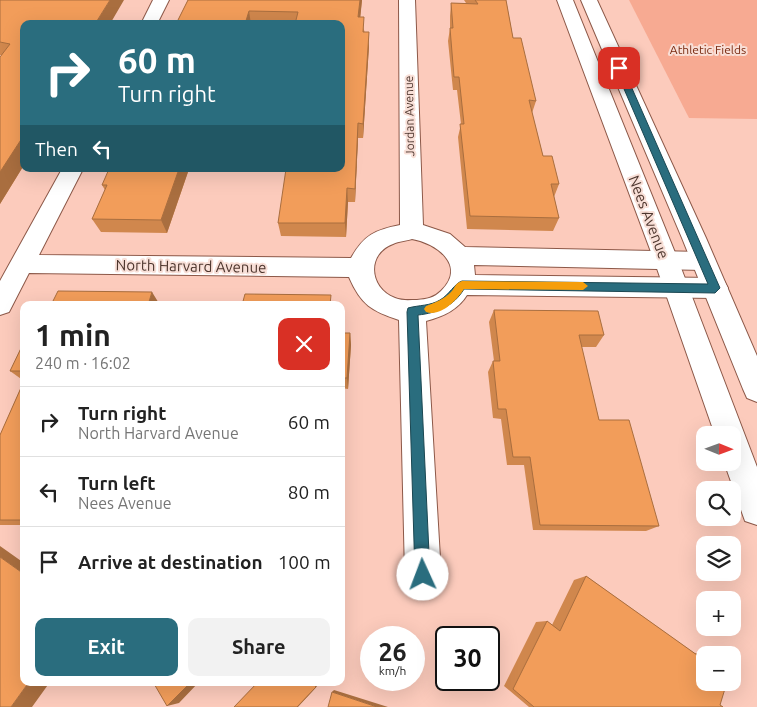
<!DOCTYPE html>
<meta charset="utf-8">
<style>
:root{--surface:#fff;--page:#f2f2f2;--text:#222;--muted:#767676;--line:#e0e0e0;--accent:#2a6d7e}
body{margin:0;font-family:Ubuntu,sans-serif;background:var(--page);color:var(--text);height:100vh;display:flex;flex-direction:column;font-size:19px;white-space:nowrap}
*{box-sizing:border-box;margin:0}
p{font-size:16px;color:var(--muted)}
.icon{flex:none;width:28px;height:28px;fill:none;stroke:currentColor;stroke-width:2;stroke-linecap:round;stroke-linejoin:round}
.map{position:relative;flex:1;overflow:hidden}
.sheet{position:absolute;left:20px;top:301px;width:325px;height:385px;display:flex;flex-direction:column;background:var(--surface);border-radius:10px;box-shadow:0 5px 20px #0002}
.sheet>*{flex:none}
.guide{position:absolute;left:20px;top:20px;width:325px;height:152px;border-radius:10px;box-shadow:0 5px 20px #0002;background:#2a6d7e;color:#fff;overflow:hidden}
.needle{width:32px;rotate:91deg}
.tools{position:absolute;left:696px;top:426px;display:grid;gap:10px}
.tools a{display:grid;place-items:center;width:45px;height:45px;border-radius:10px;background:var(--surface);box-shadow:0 5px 20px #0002;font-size:25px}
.speed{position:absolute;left:360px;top:626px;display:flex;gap:10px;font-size:25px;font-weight:700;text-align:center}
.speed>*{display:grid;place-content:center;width:65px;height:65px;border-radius:50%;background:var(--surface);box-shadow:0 5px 20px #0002;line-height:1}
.speed small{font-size:12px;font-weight:400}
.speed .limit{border:2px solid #111;border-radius:8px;background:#fff;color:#111}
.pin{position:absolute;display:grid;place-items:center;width:42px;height:42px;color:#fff;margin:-21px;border-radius:10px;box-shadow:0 2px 8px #0006}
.me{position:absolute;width:55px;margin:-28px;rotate:358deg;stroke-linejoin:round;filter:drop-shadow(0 0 4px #0008)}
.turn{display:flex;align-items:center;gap:18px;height:105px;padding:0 15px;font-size:22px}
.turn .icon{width:65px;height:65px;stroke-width:2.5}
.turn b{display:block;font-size:35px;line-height:42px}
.then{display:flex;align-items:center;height:48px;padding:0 15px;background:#0003;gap:10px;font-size:19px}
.round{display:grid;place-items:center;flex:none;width:52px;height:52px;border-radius:10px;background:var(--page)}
.summary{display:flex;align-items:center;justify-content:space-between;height:85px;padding:0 15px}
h1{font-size:30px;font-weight:600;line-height:38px}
.primary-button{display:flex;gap:10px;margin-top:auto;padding:10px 15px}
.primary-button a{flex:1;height:58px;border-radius:10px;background:var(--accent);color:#fff;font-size:20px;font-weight:600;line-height:58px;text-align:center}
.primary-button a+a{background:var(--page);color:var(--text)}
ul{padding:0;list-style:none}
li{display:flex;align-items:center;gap:15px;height:70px;padding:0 15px;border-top:1px solid var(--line)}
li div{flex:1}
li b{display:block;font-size:19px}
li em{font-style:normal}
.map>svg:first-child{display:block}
.green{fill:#f7aa92}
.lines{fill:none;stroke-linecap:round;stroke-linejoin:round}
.street-casing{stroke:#8c5848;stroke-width:2}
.secondary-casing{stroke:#8c5848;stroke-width:2}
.street{fill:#fff;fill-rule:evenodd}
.secondary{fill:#fff;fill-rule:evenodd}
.wall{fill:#d0874d}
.shaded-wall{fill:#a96e3f}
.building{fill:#f29d5a;stroke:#a96e3f}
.route{fill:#2a6d7e;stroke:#1b4752}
.slow{fill:#f59e0b}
.labels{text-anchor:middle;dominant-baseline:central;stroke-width:4;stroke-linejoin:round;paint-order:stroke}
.far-park-label{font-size:12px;fill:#792a10;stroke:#f8dfd7}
.far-street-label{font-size:12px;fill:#4d362e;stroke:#f8dfd7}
.street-label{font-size:15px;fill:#4d362e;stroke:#f8dfd7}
</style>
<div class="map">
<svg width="757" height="707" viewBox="0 0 757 707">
<rect width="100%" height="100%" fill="#fccbbc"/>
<path class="green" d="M 629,0 L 757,0 L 757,119 L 689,118 Z"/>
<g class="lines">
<g class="street-casing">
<path id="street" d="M 153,0 L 169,0 L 157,24 L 141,24 Z
M 399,0 L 415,0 L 423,225 L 450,234 L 465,247 L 703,252 L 712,254 L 715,261 L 712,268 L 703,270 L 474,265 L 475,275 L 715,278 L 724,281 L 728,288 L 724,295 L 715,298 L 467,295 C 458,310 442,317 426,321 L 441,575 L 435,587 L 423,593 L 411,587 L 405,575 L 399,320 C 372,311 361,305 349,277 L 29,273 L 9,312 L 0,315 L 0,281 L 62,169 L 83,169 L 39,255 L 351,258 C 364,235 375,230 400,225 ZM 412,239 C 437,243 467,266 441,291 C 434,298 427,299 417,300 C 409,300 402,301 395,298 C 369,288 366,254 393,244 C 399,241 406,241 412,239 Z"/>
</g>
<g class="secondary-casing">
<path id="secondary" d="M 557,0 L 573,0 L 678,260 L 757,467 L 757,525 L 745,521 L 724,462 L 732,462 L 732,435 L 715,435 L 654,260 Z
M 581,0 L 597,0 L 706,238 L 757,356 L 757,402 L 747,398 L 743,389 L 682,238 Z"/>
</g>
<use href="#street" class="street"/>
<use href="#secondary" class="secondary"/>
</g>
<path class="wall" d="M 0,0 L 24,24 L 24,165 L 0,204 L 1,55 L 0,55 Z
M 188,0 L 362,0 L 360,17 L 369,46 L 363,138 L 358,138 L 355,202 L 348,202 L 346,237 L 281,236 L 278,223 L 341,24 L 176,24 Z
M 464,0 L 506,0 L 513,38 L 536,101 L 532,113 L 543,156 L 559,184 L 554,197 L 559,218 L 553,231 L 467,229 L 458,137 L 461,124 L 457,90 L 453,90 L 448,41 L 450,28 L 450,16 L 451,3 L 466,3 Z
M 189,169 L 167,233 L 101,232 L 92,219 L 105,190 L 102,185 Z
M 494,310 L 604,335 L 596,347 L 581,347 L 599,420 L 659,526 L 646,531 L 533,530 L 524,465 L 507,465 L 501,419 L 493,418 L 488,372 L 493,361 L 494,361 L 489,322 Z
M 341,333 L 350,333 L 351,345 L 348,389 L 341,388 Z
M 24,342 L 24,381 L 10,371 Z
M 24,381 L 24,525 L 0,525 L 0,435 Z
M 586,576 L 694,653 L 698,653 L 720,705 L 723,707 L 529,707 L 504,686 L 536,622 L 547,621 L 552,625 L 574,580 Z"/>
<path class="shaded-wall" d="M 110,0 L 124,0 L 110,24 L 95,24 Z
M 360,0 L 362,0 L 359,31 L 358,17 Z
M 249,11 L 251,24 L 245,24 Z
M 369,32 L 369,46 L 363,138 L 363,124 Z
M 358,123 L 358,138 L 355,202 L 355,189 Z
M 24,135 L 24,165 L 0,204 L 0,172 Z
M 179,169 L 189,169 L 167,233 L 161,220 Z
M 347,188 L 348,202 L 346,237 L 345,223 Z
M 152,292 L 160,305 L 148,305 Z
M 350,333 L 351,345 L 348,389 L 347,378 Z
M 0,546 L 24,563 L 24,574 L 0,557 Z
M 29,682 L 50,682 L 32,707 L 11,707 Z
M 191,682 L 199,682 L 179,703 L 167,706 Z
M 312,682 L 317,682 L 319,684 L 298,707 L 297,707 Z
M 334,690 L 388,707 L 377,707 L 332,692 Z"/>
<path class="building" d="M 0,0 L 110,0 L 95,24 L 24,24 L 24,135 L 0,172 L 0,57 L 10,44 L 0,42 Z
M 188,0 L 360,0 L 358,17 L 364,17 L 363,32 L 369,32 L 363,124 L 358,123 L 355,189 L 347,188 L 345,223 L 278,223 L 286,169 L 341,169 L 341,24 L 295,24 L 298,12 L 249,11 L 245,24 L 176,24 Z
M 475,0 L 506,0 L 513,38 L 521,38 L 536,101 L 529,100 L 543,156 L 552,156 L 559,184 L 551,184 L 559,218 L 470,216 L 460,124 L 464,124 L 459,77 L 454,77 L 450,28 L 453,28 L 451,3 L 478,4 Z
M 109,169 L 179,169 L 161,220 L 92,219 L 107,185 L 102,185 Z
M 58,291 L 152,292 L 148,305 L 51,305 Z
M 245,294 L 331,295 L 330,305 L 242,305 Z
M 494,310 L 598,311 L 604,335 L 579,335 L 599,420 L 629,420 L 659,526 L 540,525 L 530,457 L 513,457 L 506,409 L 498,409 L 493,361 L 500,361 Z
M 341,333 L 350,333 L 347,378 L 341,378 Z
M 24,342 L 24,371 L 10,371 Z
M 24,381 L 24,520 L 0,520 L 0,435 Z
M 0,557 L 24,574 L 24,682 L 29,682 L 11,707 L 0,707 Z
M 586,576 L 697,655 L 698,653 L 705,658 L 705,682 L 727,682 L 720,705 L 723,707 L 534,707 L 513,689 L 547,621 L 560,631 Z
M 153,682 L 191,682 L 167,706 Z
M 258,682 L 312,682 L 316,687 L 297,707 L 234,707 Z
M 332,692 L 377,707 L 328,707 Z"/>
<path class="route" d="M 619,66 L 623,68 L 720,288 L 715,293 L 464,289 C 454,306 437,313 418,315 L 430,575 L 428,580 L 423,582 L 417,580 L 415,575 L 407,312 L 408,308 C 419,305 430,306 440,300 C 449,295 455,283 462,281 L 708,284 L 615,68 Z"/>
<path class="slow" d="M 462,281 L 583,282 L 588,286 L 583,290 L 464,289 C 457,300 441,317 426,312 L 424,309 L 426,306 C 435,303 444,299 451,292 C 455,288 455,283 462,281 Z"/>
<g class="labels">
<g class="far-park-label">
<text x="708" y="49">Athletic Fields</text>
</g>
<g class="far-street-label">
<text transform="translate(409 116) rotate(-91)">Jordan Avenue</text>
</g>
<g class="street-label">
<text transform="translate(649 217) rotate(69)">Nees Avenue</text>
<text transform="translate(191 266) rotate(1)">North Harvard Avenue</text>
</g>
</g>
</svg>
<div class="tools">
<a><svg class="needle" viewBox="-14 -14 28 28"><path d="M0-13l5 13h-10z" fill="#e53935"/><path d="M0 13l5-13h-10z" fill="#767676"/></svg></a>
<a><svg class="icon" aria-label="search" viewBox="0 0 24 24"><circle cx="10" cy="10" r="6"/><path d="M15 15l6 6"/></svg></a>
<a><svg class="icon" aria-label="layers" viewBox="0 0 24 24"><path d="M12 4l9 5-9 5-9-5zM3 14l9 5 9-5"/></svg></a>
<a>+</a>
<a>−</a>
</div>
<div class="speed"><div>26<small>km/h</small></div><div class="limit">30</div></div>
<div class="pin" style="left:619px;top:68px;background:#d93025"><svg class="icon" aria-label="arrive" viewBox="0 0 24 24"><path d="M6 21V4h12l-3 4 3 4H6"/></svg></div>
<svg class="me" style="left:423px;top:575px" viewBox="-20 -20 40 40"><circle r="19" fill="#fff"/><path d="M0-13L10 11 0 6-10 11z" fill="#2a6d7e"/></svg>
<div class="guide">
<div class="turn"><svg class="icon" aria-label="right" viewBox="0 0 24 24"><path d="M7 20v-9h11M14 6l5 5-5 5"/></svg><div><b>60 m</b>Turn right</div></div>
<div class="then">Then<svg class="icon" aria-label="left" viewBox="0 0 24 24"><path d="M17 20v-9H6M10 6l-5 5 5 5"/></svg></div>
</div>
<section class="sheet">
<div class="summary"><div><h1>1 min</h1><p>240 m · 16:02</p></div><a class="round" style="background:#d93025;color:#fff"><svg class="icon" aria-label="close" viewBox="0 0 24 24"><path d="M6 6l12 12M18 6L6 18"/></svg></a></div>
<ul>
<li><svg class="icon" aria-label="right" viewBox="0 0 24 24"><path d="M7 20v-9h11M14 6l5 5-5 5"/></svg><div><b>Turn right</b><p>North Harvard Avenue</p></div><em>60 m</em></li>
<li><svg class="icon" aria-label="left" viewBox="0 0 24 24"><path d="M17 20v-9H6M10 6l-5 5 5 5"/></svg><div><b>Turn left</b><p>Nees Avenue</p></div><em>80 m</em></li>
<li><svg class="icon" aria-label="arrive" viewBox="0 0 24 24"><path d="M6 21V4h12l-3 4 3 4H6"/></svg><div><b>Arrive at destination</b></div><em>100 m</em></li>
</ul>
<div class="primary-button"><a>Exit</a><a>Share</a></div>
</section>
</div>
